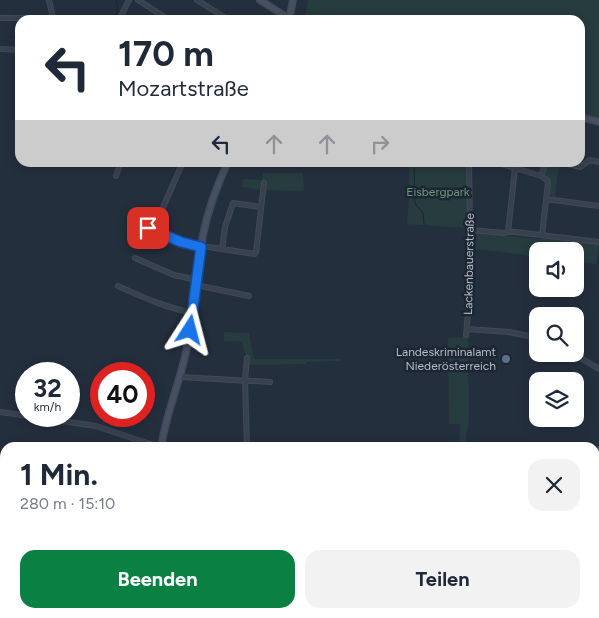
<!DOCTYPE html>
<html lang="de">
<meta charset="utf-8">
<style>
:root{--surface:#fff;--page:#f2f2f3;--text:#1f2937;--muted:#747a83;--accent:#0b8043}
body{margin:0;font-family:Figtree,sans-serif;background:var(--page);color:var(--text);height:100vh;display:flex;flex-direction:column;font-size:19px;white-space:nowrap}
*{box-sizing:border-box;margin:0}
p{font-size:16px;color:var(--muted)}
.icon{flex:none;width:28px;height:28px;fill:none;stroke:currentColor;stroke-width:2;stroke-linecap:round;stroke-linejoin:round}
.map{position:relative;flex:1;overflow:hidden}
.details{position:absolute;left:0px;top:442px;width:600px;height:176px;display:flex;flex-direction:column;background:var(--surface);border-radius:15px 15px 0 0;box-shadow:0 2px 12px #0003}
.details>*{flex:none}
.hud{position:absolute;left:15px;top:15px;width:570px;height:152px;border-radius:15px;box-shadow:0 2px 12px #0003;background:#fff;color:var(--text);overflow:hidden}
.controls{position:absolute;left:529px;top:242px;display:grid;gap:10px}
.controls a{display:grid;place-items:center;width:55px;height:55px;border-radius:10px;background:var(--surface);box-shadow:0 2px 12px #0003;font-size:25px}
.speed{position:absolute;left:15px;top:362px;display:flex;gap:10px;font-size:25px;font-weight:700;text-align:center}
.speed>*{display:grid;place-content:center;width:65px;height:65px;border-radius:50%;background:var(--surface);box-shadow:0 2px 12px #0003;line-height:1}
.speed small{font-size:12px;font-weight:400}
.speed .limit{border:8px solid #d22;background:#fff;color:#111}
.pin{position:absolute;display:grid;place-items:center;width:42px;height:42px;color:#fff;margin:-21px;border-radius:10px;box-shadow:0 2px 8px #0006}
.me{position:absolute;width:55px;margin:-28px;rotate:9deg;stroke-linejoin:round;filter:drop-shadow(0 0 4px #0008)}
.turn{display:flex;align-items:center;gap:18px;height:105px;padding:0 20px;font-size:22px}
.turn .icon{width:65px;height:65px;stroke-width:2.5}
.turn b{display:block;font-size:35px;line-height:42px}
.lanes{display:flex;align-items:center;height:48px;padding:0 20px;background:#0003;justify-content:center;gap:25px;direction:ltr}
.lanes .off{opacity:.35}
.round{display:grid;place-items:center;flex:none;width:52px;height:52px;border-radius:15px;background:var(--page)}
.summary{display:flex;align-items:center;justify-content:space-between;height:85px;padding:0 20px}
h1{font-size:30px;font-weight:700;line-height:38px}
.action{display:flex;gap:10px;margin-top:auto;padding:10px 20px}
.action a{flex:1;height:58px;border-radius:15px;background:var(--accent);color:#fff;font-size:20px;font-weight:700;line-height:58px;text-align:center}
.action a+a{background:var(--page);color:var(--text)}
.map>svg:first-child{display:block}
.green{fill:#263c3f}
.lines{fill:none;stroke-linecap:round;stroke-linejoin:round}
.stream{stroke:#17263c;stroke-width:1}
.street-casing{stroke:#414a57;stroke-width:6}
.secondary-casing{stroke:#414a57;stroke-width:8}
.primary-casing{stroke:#414a57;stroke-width:8}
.street{stroke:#38414e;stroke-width:4}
.secondary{stroke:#465061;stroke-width:5}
.primary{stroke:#56606e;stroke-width:5.5}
.route-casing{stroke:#114b97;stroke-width:12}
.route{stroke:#1a73e8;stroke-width:9}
.service-dot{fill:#5c6f8a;stroke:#1d2633;stroke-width:2}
.labels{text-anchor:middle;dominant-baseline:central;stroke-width:5;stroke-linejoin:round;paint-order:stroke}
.park-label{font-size:12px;fill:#6b9a76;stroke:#1d2633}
.street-label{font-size:12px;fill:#b4bcc9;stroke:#1d2633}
.poi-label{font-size:12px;fill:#b4bcc9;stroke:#1d2633;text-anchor:end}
</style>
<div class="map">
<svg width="599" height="618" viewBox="0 0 599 618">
<rect width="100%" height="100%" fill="#242f3e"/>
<path class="green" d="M 308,0 L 599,0 L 599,120 L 580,115 L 580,20 L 304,20 L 307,7 Z
M 409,163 L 467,163 L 467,228 L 407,224 L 409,200 Z
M 548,163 L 561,164 L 557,177 L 555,198 L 553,197 L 550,194 L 550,179 L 545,175 L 545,173 Z
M 263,173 L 303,173 L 304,191 L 262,190 L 242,187 L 243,179 L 262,180 Z
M 472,233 L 541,239 L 543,237 L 599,245 L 596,264 L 575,262 L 575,251 L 538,251 L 537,257 C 515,254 493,250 471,249 Z
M 224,332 L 249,333 L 254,359 L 340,359 L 340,361 L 306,362 L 306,364 L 249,365 C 248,356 243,351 242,342 L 224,341 Z
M 468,334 L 469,422 L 466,436 L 467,447 L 459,447 L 460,424 L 449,424 L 448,338 L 464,337 Z"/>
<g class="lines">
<path class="stream" d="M 114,20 C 118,13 118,8 116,0
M 13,37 L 20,37
M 414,162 L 415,201 L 416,205 L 423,213 L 424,225"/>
<g class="street-casing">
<path id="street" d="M 49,0 L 53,18
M 138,0 L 169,20
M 197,0 L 229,20
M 0,18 L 53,18
M 119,20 L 129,0
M 0,49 L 20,50
M 495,162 L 541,176 L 547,180 L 548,183 L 542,235
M 561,162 L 580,167 L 590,160 L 599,162
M 116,176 L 121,162
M 541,176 L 546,162
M 546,199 L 599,206
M 149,229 L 188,244 L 255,254 L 256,253 L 264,183
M 153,230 L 183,162
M 470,230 L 504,233 L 508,232 L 515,232 L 599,242
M 508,232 L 515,168
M 222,249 L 225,227 L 233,203 L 260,207
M 135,258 L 174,275 L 197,280
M 196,285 L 249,296
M 118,286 C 143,297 166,308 193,313
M 467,329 L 509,332 L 538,338
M 466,335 L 469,303 L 470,230 L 469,162
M 574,354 L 599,369
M 247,358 L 245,380 L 247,448
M 180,377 L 270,382
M 0,412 L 96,426 L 147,443 L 161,447
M 0,566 L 5,568"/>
</g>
<g class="secondary-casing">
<path id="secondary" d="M 260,0 L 291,20
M 289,20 L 293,0
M 580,117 L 599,122
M 161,448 C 166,413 180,382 187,348 C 194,310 196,272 203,235 C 208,210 217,185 228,162
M 94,618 L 96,614"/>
</g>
<g class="primary-casing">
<path id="primary" d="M 595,460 L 599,451
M 540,618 L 542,614"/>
</g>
<use href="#street" class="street"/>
<use href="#secondary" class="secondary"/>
<use href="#primary" class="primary"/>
</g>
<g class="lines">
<g class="route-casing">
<path id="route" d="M 148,228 L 181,242 L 201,247 L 190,330"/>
</g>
<use href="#route" class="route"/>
</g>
<circle class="service-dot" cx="506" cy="359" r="5"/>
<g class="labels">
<g class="park-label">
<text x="438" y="192">Eisbergpark</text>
</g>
<g class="street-label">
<text transform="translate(469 264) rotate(-89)">Lackenbauerstraße</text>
</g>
<g class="poi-label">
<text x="496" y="352">Landeskriminalamt<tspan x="496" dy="14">Niederösterreich</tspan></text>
</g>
</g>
</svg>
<div class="controls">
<a><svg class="icon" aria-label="sound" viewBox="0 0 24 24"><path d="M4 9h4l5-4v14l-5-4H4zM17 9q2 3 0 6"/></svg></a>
<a><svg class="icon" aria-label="search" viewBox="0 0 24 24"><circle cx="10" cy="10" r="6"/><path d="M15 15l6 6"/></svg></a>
<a><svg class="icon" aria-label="layers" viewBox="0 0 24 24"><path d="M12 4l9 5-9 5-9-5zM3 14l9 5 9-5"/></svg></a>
</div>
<div class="speed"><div>32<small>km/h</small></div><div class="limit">40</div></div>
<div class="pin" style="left:148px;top:228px;background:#d93025"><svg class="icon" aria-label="arrive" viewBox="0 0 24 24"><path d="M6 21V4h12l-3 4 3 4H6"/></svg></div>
<svg class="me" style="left:190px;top:330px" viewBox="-20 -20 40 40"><path d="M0-17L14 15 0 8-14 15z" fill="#1a73e8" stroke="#fff" stroke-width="4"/></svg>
<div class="hud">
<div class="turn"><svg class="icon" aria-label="left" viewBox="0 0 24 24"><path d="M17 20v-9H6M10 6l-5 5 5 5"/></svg><div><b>170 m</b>Mozartstraße</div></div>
<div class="lanes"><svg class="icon" aria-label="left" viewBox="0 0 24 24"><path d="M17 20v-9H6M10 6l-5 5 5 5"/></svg><svg class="icon off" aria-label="ahead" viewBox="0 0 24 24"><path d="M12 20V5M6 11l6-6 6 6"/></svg><svg class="icon off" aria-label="ahead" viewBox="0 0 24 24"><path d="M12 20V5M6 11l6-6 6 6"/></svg><svg class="icon off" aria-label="right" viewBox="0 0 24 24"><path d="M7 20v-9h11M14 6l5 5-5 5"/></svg></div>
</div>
<section class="details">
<div class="summary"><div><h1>1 Min.</h1><p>280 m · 15:10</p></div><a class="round"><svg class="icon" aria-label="close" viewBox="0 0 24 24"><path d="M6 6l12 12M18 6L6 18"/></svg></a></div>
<div class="action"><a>Beenden</a><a>Teilen</a></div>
</section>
</div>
